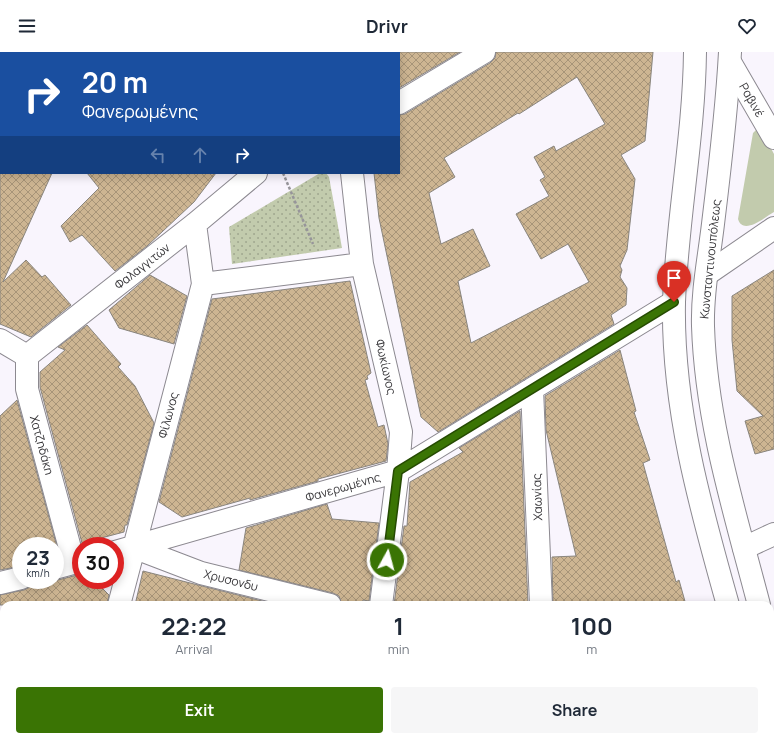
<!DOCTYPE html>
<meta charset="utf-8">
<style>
:root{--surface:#fff;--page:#f6f6f7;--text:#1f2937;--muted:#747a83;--accent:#3a7404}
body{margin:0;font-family:Manrope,sans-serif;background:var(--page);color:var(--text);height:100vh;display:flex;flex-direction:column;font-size:15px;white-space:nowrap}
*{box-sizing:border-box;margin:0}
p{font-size:13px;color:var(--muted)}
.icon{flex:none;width:22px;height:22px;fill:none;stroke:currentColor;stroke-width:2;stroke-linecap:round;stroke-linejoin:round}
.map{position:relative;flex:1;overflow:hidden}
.sheet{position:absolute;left:0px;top:549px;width:774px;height:140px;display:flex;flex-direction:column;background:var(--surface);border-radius:12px 12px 0 0;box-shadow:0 2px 10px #0003}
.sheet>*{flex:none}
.top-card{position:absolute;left:0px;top:0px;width:400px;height:122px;box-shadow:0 2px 10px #0003;background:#1a4fa0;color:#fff;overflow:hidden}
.speed{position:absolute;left:12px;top:485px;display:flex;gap:8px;font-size:20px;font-weight:700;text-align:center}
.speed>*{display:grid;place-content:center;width:52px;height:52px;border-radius:50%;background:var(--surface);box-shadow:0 2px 10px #0003;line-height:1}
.speed small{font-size:10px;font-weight:400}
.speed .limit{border:6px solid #d22;background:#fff;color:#111}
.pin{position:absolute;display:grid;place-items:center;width:34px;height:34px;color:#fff;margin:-41px -17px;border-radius:50% 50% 50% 0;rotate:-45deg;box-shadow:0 0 4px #0007}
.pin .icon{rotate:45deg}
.me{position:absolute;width:44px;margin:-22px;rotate:7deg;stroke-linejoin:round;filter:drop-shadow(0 0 3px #0008)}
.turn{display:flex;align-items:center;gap:14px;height:84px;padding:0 16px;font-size:18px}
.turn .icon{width:52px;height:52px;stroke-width:2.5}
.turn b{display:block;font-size:28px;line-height:34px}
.lanes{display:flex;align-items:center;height:38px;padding:0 16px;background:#0003;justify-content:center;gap:20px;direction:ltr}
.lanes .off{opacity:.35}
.eta{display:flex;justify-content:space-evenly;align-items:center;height:68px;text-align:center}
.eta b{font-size:24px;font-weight:700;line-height:28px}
.primary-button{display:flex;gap:8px;margin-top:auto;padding:8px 16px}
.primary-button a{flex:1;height:46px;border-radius:4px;background:var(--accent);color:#fff;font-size:16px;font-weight:700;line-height:46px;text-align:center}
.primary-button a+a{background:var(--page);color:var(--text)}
header{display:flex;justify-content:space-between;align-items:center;height:52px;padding:0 16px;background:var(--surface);font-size:18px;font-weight:700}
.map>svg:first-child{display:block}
.education{fill:#fee5ee}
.grass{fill:#c2cbad}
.park{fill:url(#park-dots)}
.building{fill:url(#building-cross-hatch);stroke:#89857e;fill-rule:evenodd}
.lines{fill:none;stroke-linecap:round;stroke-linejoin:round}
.minor-casing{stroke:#8c8990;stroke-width:24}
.secondary-casing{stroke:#8c8990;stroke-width:24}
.path{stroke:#97959a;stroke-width:2.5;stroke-dasharray:3 2;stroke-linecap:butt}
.minor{stroke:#fff;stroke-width:22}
.secondary{stroke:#fff;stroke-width:22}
.route-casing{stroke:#264b03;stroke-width:10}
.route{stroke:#3a7404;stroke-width:7}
.labels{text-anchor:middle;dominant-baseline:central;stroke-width:4;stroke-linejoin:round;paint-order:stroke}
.street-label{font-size:12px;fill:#38373a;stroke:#fff}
</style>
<header><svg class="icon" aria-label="menu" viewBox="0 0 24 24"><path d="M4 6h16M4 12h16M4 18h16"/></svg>Drivr<svg class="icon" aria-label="heart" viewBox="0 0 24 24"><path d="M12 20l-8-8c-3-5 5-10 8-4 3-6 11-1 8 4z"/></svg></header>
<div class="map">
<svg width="774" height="689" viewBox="0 0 774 689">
<defs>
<pattern id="park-dots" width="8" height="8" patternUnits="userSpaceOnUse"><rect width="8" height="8" fill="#c2cbad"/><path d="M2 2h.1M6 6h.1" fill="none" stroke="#9fa68e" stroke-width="1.8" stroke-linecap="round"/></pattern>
<pattern id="building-cross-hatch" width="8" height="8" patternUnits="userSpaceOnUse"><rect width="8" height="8" fill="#cdb592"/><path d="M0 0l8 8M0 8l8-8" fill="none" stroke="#a79478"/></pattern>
</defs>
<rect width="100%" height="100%" fill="#f9f5fd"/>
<path class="education" d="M 566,685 L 734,685 L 735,689 L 568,689 Z"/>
<path class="grass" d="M 756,78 L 761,78 L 774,102 L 774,160 C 765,165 743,184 738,167 L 753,81 Z"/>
<path class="park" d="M 320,121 L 326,121 L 329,125 L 342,196 L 232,212 L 229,175 Z"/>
<path class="building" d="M 399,0 L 460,0 L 399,36 Z
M 496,0 L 653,0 L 645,89 L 621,103 L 635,127 L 627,198 L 620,214 L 622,218 L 620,225 L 627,236 L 626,253 L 611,263 L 614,272 L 438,380 L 421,365 L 379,166 L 374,121 L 399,121 L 399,63 L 405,62 L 490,11 L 495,6 ZM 577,25 L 605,72 L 556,99 L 554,94 L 534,105 L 545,125 L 540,128 L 549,144 L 516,162 L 541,207 L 568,192 L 589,230 L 471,291 L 458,229 L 490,214 L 473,177 L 441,192 L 429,141 L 455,125 L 444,106 L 518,61 L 519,62 Z
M 0,121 L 52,121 L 3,230 L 26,208 L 42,225 L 45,223 L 71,253 L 31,285 L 0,272 Z
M 87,121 L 216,121 L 194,150 L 147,194 L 115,219 L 82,183 L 70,190 L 61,174 L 99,136 Z
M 774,218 L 774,397 L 755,402 L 745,369 L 763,364 L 737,339 L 732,288 L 732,244 Z
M 150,223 L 187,244 L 174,292 L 119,276 L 109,258 Z
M 350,229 L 371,321 L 367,324 L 368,327 L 365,328 L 378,375 L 384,373 L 388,392 L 386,409 L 318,427 L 318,429 L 250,448 L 250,446 L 182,465 L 159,450 L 212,247 Z
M 87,273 L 121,312 L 118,315 L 135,334 L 154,371 L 127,473 L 125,473 L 124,480 L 82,491 L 40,335 L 40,320 L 65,298 L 58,295 Z
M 620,298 L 636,359 L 634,360 L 650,408 L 643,411 L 676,530 L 679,528 L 686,553 L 553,553 L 552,505 L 576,504 L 546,378 L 545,344 Z
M 17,348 L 59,502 L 55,503 L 55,494 L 21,494 L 21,514 L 0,518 L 0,364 Z
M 520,359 L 528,553 L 394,553 L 404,474 L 407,474 L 410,430 L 463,400 L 459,396 Z
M 327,452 L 332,467 L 379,471 L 369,549 L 363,548 L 362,553 L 342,553 L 339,544 L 333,541 L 239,518 L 246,476 Z
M 143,519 L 198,533 L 278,553 L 135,553 Z
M 81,522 L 81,528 L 96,530 L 109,543 L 107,553 L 0,553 L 0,543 L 24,538 L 30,535 L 33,528 L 58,528 Z"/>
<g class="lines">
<g class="minor-casing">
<path id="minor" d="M 91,0 L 93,1
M 353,1 L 353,0
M 730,10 L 774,86
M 399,51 L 484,0
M 352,121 L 362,212 L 401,380 L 398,419 L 381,553
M 707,222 L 774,176
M 203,232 L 362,212
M 0,288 L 27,304 L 27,337 L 74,511
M 27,304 L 195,172 L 256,121
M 532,337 L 541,553
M 133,495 L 201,521 L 330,553
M 744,496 L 774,482
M 115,500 L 398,419 L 674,250
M 55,516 L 81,509
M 0,531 L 21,526
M 119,553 L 203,232 L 195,172
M 0,677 L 4,678
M 31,685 L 46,689
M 550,685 L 551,689
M 86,689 L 87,685
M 369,689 L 369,685"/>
</g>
<g class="secondary-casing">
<path id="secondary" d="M 695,0 C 694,84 677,167 674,250 C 672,354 700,454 728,553
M 730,0 C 727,58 720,115 713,172 C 709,206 702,240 703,274 C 706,370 735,461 759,553
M 770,595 L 774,610
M 765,685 L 766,689"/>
</g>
<path class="path" d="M 283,121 L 313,192"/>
<use href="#minor" class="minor"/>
<use href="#secondary" class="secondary"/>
</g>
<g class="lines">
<g class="route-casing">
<path id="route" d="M 387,508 L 398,419 L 674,250"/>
</g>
<use href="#route" class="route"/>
</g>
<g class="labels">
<g class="street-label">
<text transform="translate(752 48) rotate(60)">Ραβινέ</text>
<text transform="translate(710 207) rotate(-84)">Κωνσταντινουπόλεως</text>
<text transform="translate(142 214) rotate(-38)">Φαλαγγιτών</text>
<text transform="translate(386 315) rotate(77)">Φωκίωνος</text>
<text transform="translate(168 363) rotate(-75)">Φίλωνος</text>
<text transform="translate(42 393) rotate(75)">Χατζηδάκη</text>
<text transform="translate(343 435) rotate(-16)">Φανερωμένης</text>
<text transform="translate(537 445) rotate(-92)">Χαωνίας</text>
<text transform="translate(231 528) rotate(14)">Χρυσονδυ</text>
</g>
</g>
</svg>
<div class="speed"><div>23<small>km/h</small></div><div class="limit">30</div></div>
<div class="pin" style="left:674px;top:250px;background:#d93025"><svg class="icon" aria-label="arrive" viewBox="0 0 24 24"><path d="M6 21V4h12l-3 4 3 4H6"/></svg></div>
<svg class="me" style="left:387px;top:508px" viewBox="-20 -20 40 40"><circle r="17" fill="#3a7404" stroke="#fff" stroke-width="3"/><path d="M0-11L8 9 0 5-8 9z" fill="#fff"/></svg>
<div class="top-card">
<div class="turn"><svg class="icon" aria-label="right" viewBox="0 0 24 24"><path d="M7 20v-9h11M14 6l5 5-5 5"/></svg><div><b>20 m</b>Φανερωμένης</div></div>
<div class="lanes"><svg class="icon off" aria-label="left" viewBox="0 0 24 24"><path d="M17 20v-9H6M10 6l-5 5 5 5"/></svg><svg class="icon off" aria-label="ahead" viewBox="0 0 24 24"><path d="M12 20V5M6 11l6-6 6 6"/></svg><svg class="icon" aria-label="right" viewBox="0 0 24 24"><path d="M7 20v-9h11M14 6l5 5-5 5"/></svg></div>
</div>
<section class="sheet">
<div class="eta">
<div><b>22:22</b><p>Arrival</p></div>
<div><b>1</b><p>min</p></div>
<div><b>100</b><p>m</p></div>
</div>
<div class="primary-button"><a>Exit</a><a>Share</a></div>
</section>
</div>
